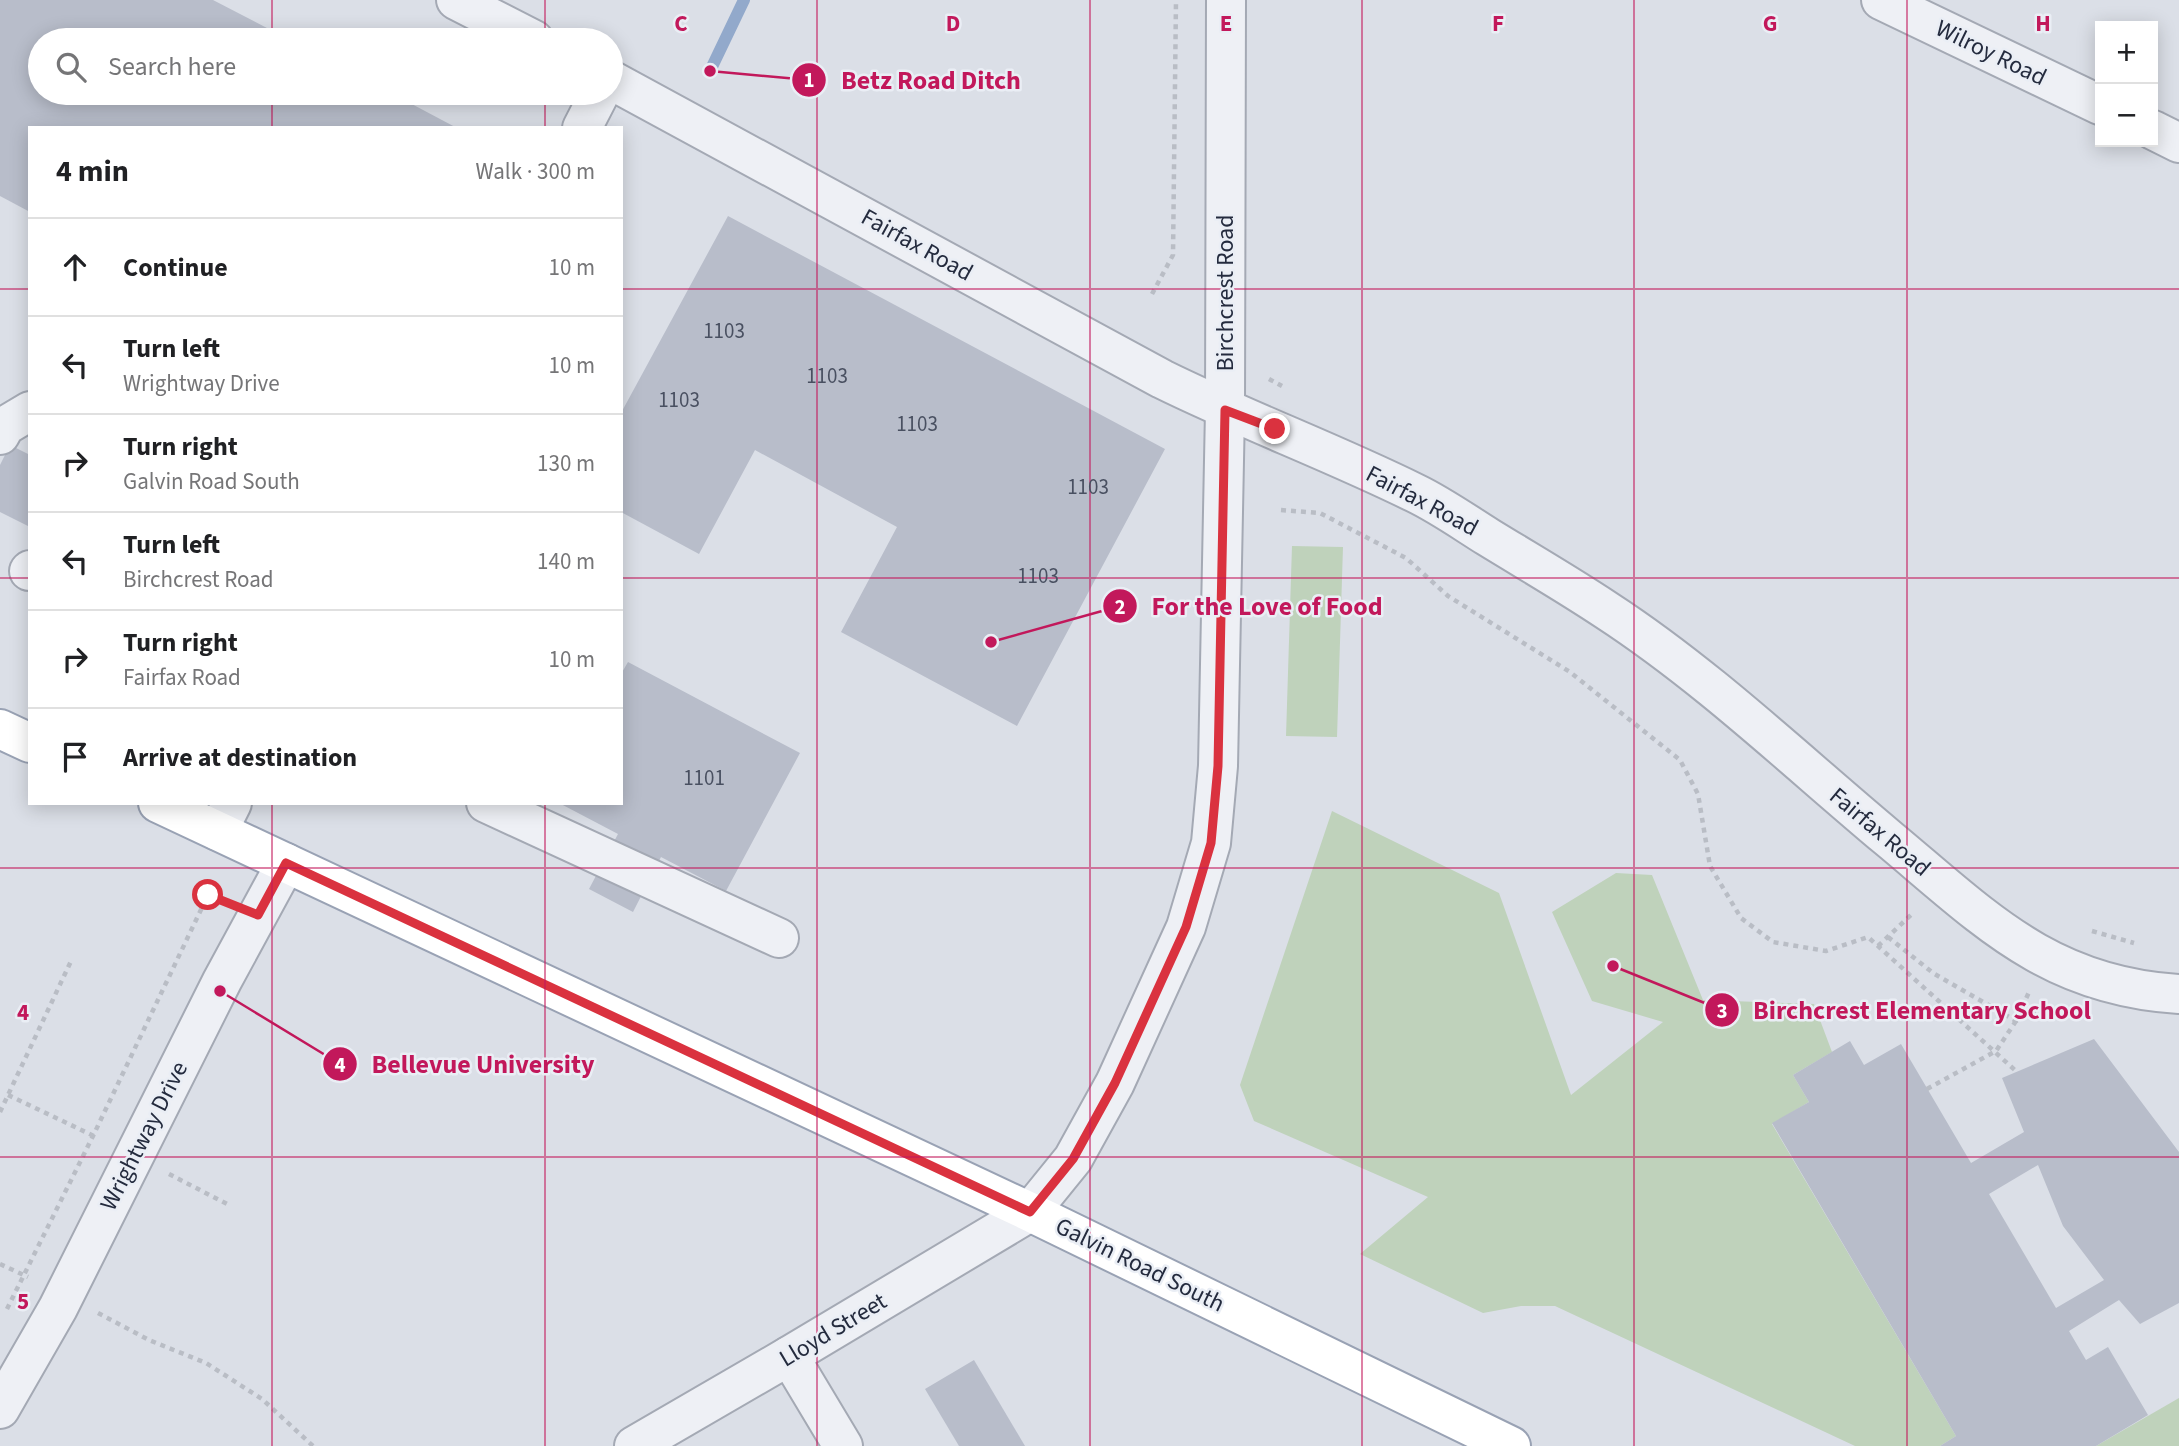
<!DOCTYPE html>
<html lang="en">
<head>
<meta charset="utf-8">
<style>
  :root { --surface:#fff; --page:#f2f2f2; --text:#202124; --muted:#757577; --line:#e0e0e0 }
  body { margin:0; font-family:"Source Sans 3",sans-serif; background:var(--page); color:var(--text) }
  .controls { position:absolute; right:21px; top:21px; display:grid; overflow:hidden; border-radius:0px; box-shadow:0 4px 18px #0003 }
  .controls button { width:63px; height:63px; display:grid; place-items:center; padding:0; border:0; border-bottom:2px solid var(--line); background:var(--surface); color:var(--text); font:35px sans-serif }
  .stop { position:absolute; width:21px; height:21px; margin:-16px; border:5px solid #da323f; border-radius:50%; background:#fff }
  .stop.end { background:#da323f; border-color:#fff; box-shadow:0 2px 7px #0008 }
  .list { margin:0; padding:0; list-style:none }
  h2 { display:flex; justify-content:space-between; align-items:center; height:91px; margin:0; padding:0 28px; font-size:30px }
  h2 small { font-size:23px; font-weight:400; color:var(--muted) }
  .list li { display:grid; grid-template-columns:46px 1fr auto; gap:21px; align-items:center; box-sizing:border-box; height:98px; padding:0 28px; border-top:2px solid var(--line) }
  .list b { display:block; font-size:26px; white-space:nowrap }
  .list p { margin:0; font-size:23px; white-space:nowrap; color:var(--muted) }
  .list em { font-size:23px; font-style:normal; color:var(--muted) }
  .icon { flex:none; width:38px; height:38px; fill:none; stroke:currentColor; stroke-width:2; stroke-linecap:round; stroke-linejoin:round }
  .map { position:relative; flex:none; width:2179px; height:1446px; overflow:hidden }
  .search { position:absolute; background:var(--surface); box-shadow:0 4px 18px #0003; left:28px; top:28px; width:595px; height:77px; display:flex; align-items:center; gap:18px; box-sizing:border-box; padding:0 24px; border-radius:38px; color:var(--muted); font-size:26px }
  .panel { position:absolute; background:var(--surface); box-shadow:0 4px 18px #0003; left:28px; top:126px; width:595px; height:679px; border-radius:0px }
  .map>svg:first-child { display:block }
</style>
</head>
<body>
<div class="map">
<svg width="2179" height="1446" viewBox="0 0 2179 1446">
  <rect width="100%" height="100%" fill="#dbdfe7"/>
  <g fill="#bfd2bb">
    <path d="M1292,546L1343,547L1337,737L1286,736Z"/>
    <path d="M1332,811L1499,893L1571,1095L1663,1022L1592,1001L1552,912L1616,873L1652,875L1703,1000L1814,1004L1832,1052L1793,1075L1809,1102L1772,1124L1956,1436L1940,1446H1855L1555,1306H1521L1483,1313L1360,1254L1428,1197L1254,1121L1240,1085Z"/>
    <path d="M2179,1398V1446H2096Z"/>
  </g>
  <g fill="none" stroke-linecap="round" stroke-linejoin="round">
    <path stroke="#92a9cb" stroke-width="12" d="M710,71L744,0"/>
  </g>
  <g fill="#b8bdca" fill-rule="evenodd">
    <path d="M0,0H213L290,40H40V93H391L457,128H30V212L0,196Z"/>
    <path d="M728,216L1165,449L1017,726L841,632L897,527L755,450L699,554L621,512V413Z"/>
    <path d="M10,445L30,455V527L0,512V465Z"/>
    <path d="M628,662L800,753L726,891L661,857L633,912L589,889L618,834L559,803H621V674Z"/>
    <path d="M2094,1039L2179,1152V1303L2140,1324L2119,1300L2069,1331L2086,1360L2108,1347L2148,1415L2096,1446H1940L1956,1436L1772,1123L1809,1102L1793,1075L1850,1041L1864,1065L1901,1044L1971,1163L2024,1132L2002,1078ZM2038,1165L2063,1226L2104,1280L2056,1308L1989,1194Z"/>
    <path d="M974,1360L1025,1446H959L925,1389Z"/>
  </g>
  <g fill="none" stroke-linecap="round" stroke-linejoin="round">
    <g stroke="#a4a9b4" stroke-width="42">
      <g id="minor">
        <path d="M456,0L534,40"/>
        <path d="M1881,0L2100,105"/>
        <path d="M611,80L1162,379C1245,420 1332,452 1415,493C1440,505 1464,522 1488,537C1527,561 1567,584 1606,610C1706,675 1796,761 1888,838C1983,917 2047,986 2179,994"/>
        <path d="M582,128L600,93"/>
        <path d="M2153,130L2179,143"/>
        <path d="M0,435L5,426L30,411"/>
        <path d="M29,571L30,570"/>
        <path d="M486,803L779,938"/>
        <path d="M218,831L232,803"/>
        <path d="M789,1356L843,1446"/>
        <path d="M0,1409L58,1308L222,981L286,863"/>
        <path d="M634,1446L789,1356L1030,1212L1073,1159L1115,1083L1186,927L1211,843L1218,766L1225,410L1226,0"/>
      </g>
    </g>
    <g stroke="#99a2b4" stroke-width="42">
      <g id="major">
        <path d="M0,729L30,743"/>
        <path d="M158,803L1030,1212L1511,1446"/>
      </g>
    </g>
    <g stroke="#b9bdc5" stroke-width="4.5" stroke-dasharray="5 5" stroke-linecap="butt">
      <path d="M1152,294L1173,255L1176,0"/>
      <path d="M1269,379L1282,386"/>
      <path d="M1281,510L1320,513L1406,558L1448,596L1570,672L1680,760L1698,794L1710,866L1741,918L1773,942L1826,951L1868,937L2017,1072"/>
      <path d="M2092,931L2134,943"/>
      <path d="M1888,937L1933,973L2016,1021L2048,1003"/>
      <path d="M1878,946L1913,913"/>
      <path d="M1927,1089L1996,1051L2016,1021L2029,992"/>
      <path d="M8,1095L96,1137"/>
      <path d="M0,1112L72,959"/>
      <path d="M169,1174L227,1204"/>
      <path d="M0,1264L28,1277"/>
      <path d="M7,1309L93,1136L208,895L221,900"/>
      <path d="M98,1313L149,1340L206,1363L262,1399L313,1446"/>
    </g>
    <use href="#minor" stroke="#eef0f5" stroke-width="38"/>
    <use href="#major" stroke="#fff" stroke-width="38"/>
  </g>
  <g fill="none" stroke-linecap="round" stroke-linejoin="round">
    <path stroke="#da323f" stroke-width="9" d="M208,895L258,915L286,863L1030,1212L1073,1159L1115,1083L1186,927L1211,843L1218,766L1225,410L1275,429"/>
  </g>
  <path fill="none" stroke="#c2185b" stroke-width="2" stroke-opacity="0.55" d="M272,0V40M545,0V40M817,0V1446M1090,0V1446M1362,0V1446M1634,0V1446M1907,0V1446M272,93V128M545,93V128M0,289H30M621,289H2179M0,578H30M621,578H2179M272,803V1446M545,803V1446M0,868H2179M0,1157H2179"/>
  <g text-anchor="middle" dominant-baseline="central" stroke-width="5" stroke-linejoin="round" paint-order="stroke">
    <g font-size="21" fill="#495061">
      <text x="724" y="331">1103</text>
      <text x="827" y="376">1103</text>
      <text x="679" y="400">1103</text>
      <text x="917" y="424">1103</text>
      <text x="1088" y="487">1103</text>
      <text x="1038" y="576">1103</text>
      <text x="704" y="778">1101</text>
    </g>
    <g font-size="24" fill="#242b3e" stroke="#eaeef5">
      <text transform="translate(1991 53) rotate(26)">Wilroy Road</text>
      <text transform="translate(917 245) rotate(29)">Fairfax Road</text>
      <text transform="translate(1225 293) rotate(-90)">Birchcrest Road</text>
      <text transform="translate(1422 501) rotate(28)">Fairfax Road</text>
      <text transform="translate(1880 832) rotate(40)">Fairfax Road</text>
      <text transform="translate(144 1136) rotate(-63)">Wrightway Drive</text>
      <text transform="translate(1140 1265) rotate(26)">Galvin Road South</text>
      <text transform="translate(833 1330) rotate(-31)">Lloyd Street</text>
    </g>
  </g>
  <g font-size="23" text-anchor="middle" font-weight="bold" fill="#c2185b" stroke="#eaeef5" stroke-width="5" stroke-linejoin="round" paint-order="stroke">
    <text x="681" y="31">C</text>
    <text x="953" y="31">D</text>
    <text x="1226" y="31">E</text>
    <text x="1498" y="31">F</text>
    <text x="1770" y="31">G</text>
    <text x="2043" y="31">H</text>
    <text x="23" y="1020">4</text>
    <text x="23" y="1309">5</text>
  </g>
  <path fill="none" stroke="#c2185b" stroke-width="2.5" d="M710 71L809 80M991 642L1120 606M1613 966L1722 1010M220 991L340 1064"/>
  <g fill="#c2185b" stroke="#eaeef5" stroke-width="2.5">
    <circle cx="710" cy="71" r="7"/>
    <circle cx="991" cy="642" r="7"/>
    <circle cx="1613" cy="966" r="7"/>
    <circle cx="220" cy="991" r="7"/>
    <circle cx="809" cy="80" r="18"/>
    <circle cx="1120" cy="606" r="18"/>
    <circle cx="1722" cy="1010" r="18"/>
    <circle cx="340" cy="1064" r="18"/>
  </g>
  <g font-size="21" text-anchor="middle" font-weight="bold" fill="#fff">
    <text x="809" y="87">1</text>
    <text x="1120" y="614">2</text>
    <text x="1722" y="1018">3</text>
    <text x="340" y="1072">4</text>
  </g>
  <g font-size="26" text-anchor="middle" font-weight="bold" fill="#c2185b" stroke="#eaeef5" stroke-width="5" stroke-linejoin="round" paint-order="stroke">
    <text x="931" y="89">Betz Road Ditch</text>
    <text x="1267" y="615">For the Love of Food</text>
    <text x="1922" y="1019">Birchcrest Elementary School</text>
    <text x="483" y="1073">Bellevue University</text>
  </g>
</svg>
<div class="controls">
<button>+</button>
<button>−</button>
</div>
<div class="stop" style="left:208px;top:895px"></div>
<div class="stop end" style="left:1275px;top:429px"></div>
<div class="search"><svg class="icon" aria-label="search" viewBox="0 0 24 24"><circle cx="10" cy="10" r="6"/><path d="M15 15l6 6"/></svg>Search here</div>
<section class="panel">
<h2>4 min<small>Walk · 300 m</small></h2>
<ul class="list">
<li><svg class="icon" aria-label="ahead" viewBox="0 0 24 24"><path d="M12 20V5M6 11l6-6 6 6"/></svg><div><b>Continue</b></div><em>10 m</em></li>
<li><svg class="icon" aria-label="left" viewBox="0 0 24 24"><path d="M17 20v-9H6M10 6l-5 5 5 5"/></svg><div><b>Turn left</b><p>Wrightway Drive</p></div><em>10 m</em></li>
<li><svg class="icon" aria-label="right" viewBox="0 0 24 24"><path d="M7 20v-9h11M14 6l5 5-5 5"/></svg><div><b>Turn right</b><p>Galvin Road South</p></div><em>130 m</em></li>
<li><svg class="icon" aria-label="left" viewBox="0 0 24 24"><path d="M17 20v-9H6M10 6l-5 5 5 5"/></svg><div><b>Turn left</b><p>Birchcrest Road</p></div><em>140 m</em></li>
<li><svg class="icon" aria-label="right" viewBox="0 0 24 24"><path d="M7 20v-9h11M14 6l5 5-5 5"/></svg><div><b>Turn right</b><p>Fairfax Road</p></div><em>10 m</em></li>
<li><svg class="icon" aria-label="arrive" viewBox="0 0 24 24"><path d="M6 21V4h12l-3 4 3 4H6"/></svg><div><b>Arrive at destination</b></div></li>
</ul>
</section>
</div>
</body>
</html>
